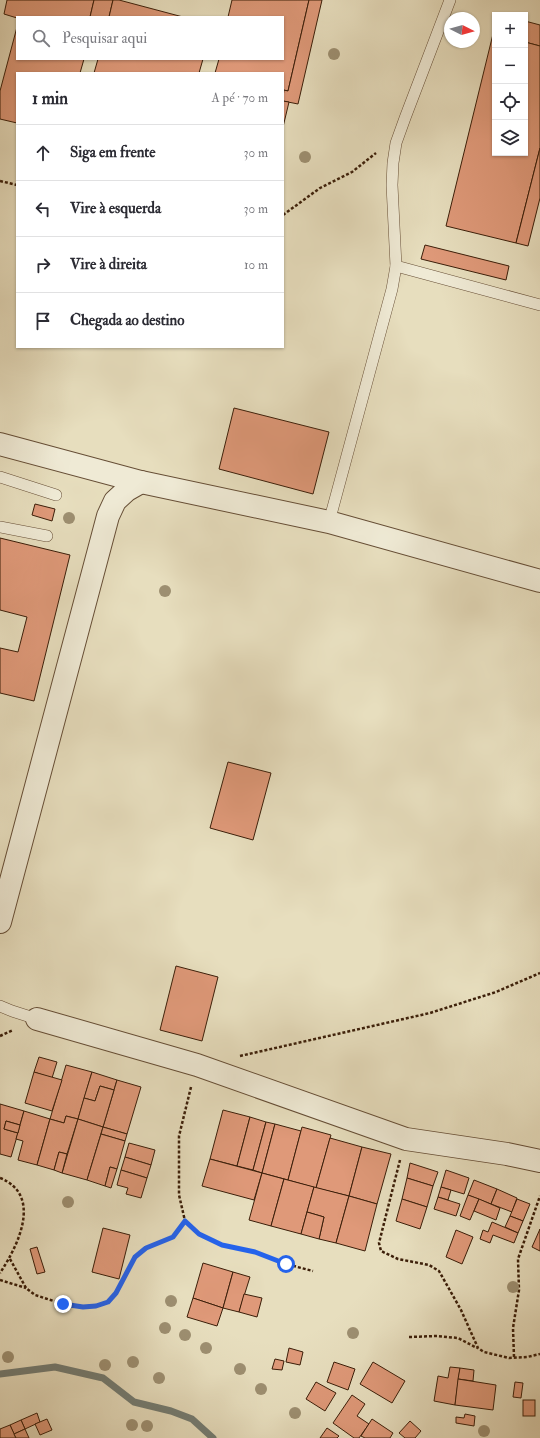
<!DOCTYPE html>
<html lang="pt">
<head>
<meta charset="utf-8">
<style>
  :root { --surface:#fff; --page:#f7f7f7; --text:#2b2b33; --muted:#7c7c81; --line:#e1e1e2 }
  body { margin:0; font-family:"IM FELL Double Pica",serif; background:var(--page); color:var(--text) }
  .controls { position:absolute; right:12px; top:12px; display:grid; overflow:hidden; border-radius:0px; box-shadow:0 1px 3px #0004 }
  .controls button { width:36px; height:36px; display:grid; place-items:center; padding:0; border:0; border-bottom:1px solid var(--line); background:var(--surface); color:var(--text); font:20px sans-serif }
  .compass { position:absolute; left:444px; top:12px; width:36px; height:36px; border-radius:50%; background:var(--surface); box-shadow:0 1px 3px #0004; rotate:96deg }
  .stop { position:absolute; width:12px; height:12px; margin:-9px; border:3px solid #2563eb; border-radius:50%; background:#fff }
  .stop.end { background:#2563eb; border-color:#fff; box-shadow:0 1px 4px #0008 }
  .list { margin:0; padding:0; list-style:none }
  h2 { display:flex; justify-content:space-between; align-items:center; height:52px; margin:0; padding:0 16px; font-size:17px }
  h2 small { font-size:13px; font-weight:400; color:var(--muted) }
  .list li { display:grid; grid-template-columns:26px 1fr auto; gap:12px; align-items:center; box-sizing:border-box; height:56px; padding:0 16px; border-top:1px solid var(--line) }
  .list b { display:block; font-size:15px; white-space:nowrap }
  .list em { font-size:13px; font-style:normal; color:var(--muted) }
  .icon { flex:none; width:22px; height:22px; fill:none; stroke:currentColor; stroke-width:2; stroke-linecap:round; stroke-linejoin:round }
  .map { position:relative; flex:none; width:540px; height:1438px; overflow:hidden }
  .search { position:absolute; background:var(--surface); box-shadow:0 1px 3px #0004; left:16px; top:16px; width:268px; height:44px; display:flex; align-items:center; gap:10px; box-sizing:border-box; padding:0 14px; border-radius:0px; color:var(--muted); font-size:15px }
  .panel { position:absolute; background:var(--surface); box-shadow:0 1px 3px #0004; left:16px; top:72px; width:268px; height:276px; border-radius:0px }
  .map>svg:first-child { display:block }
</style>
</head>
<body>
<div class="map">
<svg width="540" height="1438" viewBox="0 0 540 1438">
  <rect width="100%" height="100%" fill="#e7debe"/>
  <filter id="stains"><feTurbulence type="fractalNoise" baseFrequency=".005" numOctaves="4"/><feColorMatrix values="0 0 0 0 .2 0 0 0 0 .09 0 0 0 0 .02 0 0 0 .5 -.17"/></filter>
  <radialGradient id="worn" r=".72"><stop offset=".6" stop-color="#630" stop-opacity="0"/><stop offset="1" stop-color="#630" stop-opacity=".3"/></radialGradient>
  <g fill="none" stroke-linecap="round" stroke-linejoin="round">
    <path stroke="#737c73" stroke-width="7" d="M0,1374L55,1367L103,1378L134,1402L171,1411L192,1419L213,1438"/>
  </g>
  <g fill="#df9979" stroke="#3b1e09">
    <path d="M7,0H94L90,17H17V18L4,14Z"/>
    <path d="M94,0H113L109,17H90Z"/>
    <path d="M113,0H119L183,17H109Z"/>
    <path d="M232,0H309L288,91L283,90V73H215L219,59H283V17H228Z"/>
    <path d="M309,0H322L298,104L283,101V97L284,90L288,91Z"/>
    <path d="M525,21L540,25V46L525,42Z"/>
    <path d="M17,27V59H84L80,73H17V123L0,119V91Z"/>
    <path d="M493,34L495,35V153H525V42L540,46V148L516,243L446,226Z"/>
    <path d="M98,59H203L199,73H94Z"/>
    <path d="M283,101L289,102L283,127Z"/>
    <path d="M540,148V198L528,246L516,243Z"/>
    <path d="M425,245L509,266L506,280L421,259Z"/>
    <path d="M234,408L329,432L313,494L219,469Z"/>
    <path d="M35,504L55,509L52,521L32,515Z"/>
    <path d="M0,538L70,555L34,701L0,693V648L18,652L27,617L0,610Z"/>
    <path d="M228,762L271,773L253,840L210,828Z"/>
    <path d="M176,966L218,977L202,1041L160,1030Z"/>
    <path d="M39,1057L57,1062L52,1078L34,1072Z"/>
    <path d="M66,1065L92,1072L78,1119L66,1116L64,1123L50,1119Z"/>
    <path d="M34,1072L62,1080L52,1111L25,1103Z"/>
    <path d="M92,1072L117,1080L114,1090L100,1086L95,1101L84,1098Z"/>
    <path d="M117,1080L141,1087L127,1134L103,1127Z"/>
    <path d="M100,1086L114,1090L103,1127L78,1119L84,1098L95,1101Z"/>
    <path d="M0,1104L24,1111L20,1125L6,1121L4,1129L18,1133L11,1157L0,1154Z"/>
    <path d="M223,1110L250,1117L237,1166L210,1159Z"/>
    <path d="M24,1111L50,1119L37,1165L18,1160L23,1141L16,1139Z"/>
    <path d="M66,1116L78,1119L67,1154L59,1152L54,1170L37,1165L50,1119L64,1123Z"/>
    <path d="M250,1117L266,1122L253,1170L237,1166Z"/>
    <path d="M78,1119L103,1127L87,1180L62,1173Z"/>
    <path d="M6,1121L20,1125L18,1133L4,1129Z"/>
    <path d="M266,1122L275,1124L262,1173L253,1170Z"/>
    <path d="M275,1124L301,1131L288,1180L262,1173Z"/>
    <path d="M103,1127L127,1134L125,1141L101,1134Z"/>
    <path d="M302,1127L331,1135L316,1188L288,1180Z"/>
    <path d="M101,1134L125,1141L117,1169L110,1167L105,1186L87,1180Z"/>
    <path d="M330,1138L362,1147L349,1196L316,1188Z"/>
    <path d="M129,1143L155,1150L151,1165L125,1157Z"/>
    <path d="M362,1147L391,1154L377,1204L349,1196Z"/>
    <path d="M59,1152L67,1154L62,1173L54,1170Z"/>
    <path d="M125,1157L151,1165L147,1178L121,1170Z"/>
    <path d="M210,1159L262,1173L254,1200L202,1186Z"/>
    <path d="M410,1163L438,1172L433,1186L407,1178Z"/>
    <path d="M110,1167L117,1169L111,1188L105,1186Z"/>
    <path d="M121,1170L147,1178L141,1198L126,1194L128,1188L117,1185Z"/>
    <path d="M446,1170L469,1178L464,1194L441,1187Z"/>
    <path d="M262,1173L284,1179L271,1226L249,1220Z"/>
    <path d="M407,1178L433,1186L427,1207L402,1199Z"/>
    <path d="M284,1179L314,1187L301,1234L271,1226Z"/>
    <path d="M474,1180L497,1189L491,1204L468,1195Z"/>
    <path d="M314,1187L349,1196L336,1243L319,1239L324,1217L307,1212Z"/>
    <path d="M441,1187L451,1190L448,1200L438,1197Z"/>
    <path d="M497,1189L517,1198L512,1212L491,1204Z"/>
    <path d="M468,1195L479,1199L470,1220L460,1216Z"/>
    <path d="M349,1196L377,1204L365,1251L336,1243Z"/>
    <path d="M438,1197L460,1204L456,1216L434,1209Z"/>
    <path d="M402,1199L427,1207L420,1229L396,1221Z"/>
    <path d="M479,1199L500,1208L496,1220L474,1211Z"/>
    <path d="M517,1199L530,1204L523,1221L510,1216Z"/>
    <path d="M307,1212L324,1217L319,1239L301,1234Z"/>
    <path d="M510,1216L523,1221L518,1233L505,1227Z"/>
    <path d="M492,1222L518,1233L514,1243L493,1235L490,1243L480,1239L483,1230L488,1232Z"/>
    <path d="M103,1228L130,1235L119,1279L92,1272Z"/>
    <path d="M540,1229V1251L532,1247Z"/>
    <path d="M456,1230L473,1237L462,1264L446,1257Z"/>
    <path d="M37,1247L45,1272L37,1274L30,1249Z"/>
    <path d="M203,1263L233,1272L223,1308L193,1298Z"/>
    <path d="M233,1272L250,1277L239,1312L223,1308Z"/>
    <path d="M244,1294L262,1298L257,1317L239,1312Z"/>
    <path d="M193,1298L223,1308L217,1326L187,1317Z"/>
    <path d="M289,1348L303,1352L300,1365L286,1362Z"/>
    <path d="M275,1359L284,1361L282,1370L272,1369Z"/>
    <path d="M334,1362L355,1369L348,1390L327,1382Z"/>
    <path d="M373,1362L405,1381L392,1403L360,1384Z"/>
    <path d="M450,1367L460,1368L455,1405L434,1401L438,1376L448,1378Z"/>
    <path d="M460,1368L474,1370L473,1381L458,1379Z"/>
    <path d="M458,1379L496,1385L493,1410L455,1405Z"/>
    <path d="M316,1382L336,1393L325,1411L306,1399Z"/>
    <path d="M515,1382L523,1383L521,1398L513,1397Z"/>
    <path d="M352,1395L365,1404L357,1416L369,1424L359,1438H354L333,1423Z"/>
    <rect x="523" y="1400" width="12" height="16"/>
    <path d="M37,1413L40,1422L25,1429L21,1420Z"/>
    <path d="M465,1414L475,1416L474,1426L456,1423V1417L464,1418Z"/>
    <path d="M47,1419L52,1430L40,1435L35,1424Z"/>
    <path d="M372,1419L393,1433L390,1438H365L361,1436Z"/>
    <path d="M21,1420L25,1429L14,1434L10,1425Z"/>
    <path d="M410,1421L421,1431L415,1438H405L399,1433Z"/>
    <path d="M10,1425L16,1438H0V1429Z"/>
    <path d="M327,1428L339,1436L337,1438H320Z"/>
    <path d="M25,1429L29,1438H16L14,1434Z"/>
  </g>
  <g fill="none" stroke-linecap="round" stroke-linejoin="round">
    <g stroke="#664e36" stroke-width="12">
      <g id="service">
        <path d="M396,266L540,305"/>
        <path d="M0,477L56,495"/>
        <path d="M329,522L392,289L396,266L392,185L393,163L396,143L405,118L450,0"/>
        <path d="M0,527L47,536"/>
        <path d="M0,1006L12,1011L37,1019"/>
      </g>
    </g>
    <g stroke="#664e36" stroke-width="24">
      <g id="minor">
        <path d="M0,444L141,482L329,522L540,581"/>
        <path d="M0,922L108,516L115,501L127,490L141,482"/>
        <path d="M37,1019L197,1065L406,1139L507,1154L540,1161"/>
      </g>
    </g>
    <g stroke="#3b1e09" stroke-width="2.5" stroke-dasharray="3 2" stroke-linecap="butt">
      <path d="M0,181L17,185"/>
      <path d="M283,215L320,188L352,172L376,153"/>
      <path d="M0,1036L13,1030"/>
      <path d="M240,1056L430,1013L496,992L540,973"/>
      <path d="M191,1087L179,1136V1195L185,1221L199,1234L222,1245L255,1252L286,1264L313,1271"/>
      <path d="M400,1160L379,1243L381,1251L398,1259L429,1265L439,1271L461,1310L478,1348L484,1352L509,1358L527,1357L540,1354"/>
      <path d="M0,1178C43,1195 18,1246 0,1273"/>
      <path d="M10,1259L26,1288L35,1295L63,1304L83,1307L97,1306L108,1302L116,1293L135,1257L146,1248L173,1237L185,1221"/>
      <path d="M0,1280L26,1288"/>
      <path d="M409,1337L437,1336L458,1338L477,1348"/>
      <path d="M514,1357L513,1328L519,1290L518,1259L540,1196"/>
    </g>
    <use href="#service" stroke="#efead5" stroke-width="11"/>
    <use href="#minor" stroke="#efead5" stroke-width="22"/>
  </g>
  <g fill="#9d8f71">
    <circle cx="334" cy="54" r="6"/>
    <circle cx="305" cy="157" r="6"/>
    <circle cx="69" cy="518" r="6"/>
    <circle cx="165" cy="591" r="6"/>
    <circle cx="68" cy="1202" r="6"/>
    <circle cx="513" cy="1287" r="6"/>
    <circle cx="171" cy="1301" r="6"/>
    <circle cx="165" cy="1328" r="6"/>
    <circle cx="353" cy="1333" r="6"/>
    <circle cx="185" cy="1335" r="6"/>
    <circle cx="206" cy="1348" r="6"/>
    <circle cx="8" cy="1357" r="6"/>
    <circle cx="133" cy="1362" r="6"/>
    <circle cx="105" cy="1365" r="6"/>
    <circle cx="240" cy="1369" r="6"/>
    <circle cx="159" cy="1378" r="6"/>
    <circle cx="261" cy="1389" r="6"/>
    <circle cx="295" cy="1413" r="6"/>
    <circle cx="132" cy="1425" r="6"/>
    <circle cx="147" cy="1426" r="6"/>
    <circle cx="484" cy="1431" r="6"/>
  </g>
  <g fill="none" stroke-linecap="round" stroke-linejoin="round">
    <path stroke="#2563eb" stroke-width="5" d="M63,1304L83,1307L96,1306L108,1302L116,1293L135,1257L146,1248L173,1237L185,1221L199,1234L222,1245L255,1252L286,1264"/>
  </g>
  <rect width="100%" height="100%" filter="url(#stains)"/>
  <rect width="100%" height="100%" fill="url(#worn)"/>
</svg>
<div class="controls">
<button>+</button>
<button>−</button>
<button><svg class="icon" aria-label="locate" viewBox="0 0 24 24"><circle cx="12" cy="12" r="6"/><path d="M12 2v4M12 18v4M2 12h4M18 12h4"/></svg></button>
<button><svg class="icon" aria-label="layers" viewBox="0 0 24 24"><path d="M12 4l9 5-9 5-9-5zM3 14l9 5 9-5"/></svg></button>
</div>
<svg class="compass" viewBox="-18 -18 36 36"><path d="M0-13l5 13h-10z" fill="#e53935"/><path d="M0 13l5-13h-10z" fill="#7c7c81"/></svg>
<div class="stop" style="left:286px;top:1264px"></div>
<div class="stop end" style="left:63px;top:1304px"></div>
<div class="search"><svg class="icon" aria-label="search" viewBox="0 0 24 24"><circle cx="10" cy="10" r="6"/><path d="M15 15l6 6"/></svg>Pesquisar aqui</div>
<section class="panel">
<h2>1 min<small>A pé · 70 m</small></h2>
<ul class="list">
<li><svg class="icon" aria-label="ahead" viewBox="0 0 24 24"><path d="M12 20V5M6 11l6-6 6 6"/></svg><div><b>Siga em frente</b></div><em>30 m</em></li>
<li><svg class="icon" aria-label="left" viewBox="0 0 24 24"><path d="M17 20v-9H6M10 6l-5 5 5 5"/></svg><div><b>Vire à esquerda</b></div><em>30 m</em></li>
<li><svg class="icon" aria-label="right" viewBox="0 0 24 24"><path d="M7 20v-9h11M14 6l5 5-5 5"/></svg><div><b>Vire à direita</b></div><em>10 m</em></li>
<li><svg class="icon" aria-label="arrive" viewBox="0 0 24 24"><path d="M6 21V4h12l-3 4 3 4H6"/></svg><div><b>Chegada ao destino</b></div></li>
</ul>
</section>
</div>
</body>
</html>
